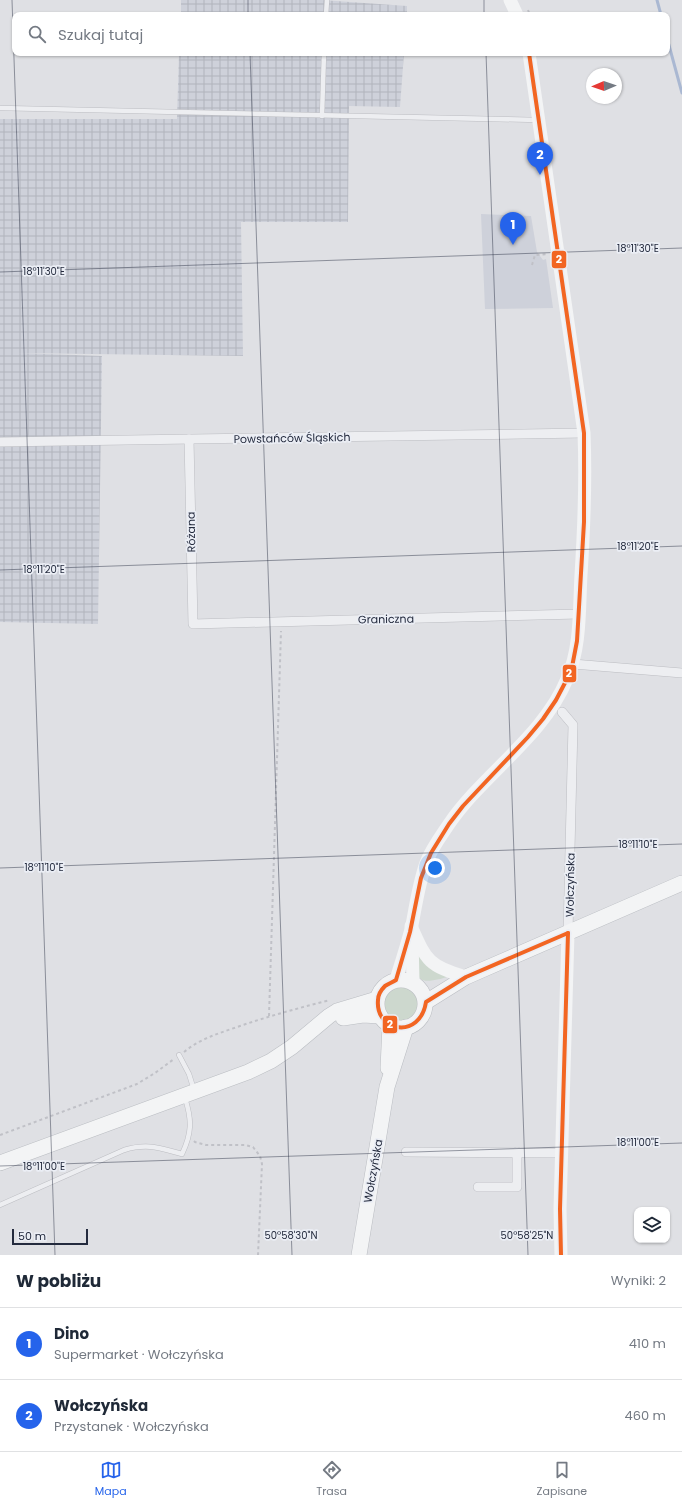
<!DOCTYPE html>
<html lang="pl">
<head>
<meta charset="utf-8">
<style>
  :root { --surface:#fff; --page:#f6f6f7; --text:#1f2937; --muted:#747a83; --line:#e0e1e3; --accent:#2563eb }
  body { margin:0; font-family:Poppins,sans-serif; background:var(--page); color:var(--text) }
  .controls { position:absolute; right:12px; bottom:12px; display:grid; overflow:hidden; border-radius:8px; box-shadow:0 1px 3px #0004 }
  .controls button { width:36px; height:36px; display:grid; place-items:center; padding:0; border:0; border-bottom:1px solid var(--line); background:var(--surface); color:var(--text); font:20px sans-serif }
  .compass { position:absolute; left:586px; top:68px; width:36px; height:36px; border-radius:50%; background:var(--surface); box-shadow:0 1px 3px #0004; rotate:268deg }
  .scale { position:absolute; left:12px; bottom:10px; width:76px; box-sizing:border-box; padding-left:4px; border:2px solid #242b3e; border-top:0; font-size:11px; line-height:14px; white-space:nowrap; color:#242b3e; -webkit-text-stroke:3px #ebeef5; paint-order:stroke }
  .you { position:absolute; left:435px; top:868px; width:14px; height:14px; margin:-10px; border:3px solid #fff; border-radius:50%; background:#1a73e8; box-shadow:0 0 0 6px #1a73e833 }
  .badge { display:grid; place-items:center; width:26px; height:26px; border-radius:50%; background:var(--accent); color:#fff; font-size:13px; font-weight:700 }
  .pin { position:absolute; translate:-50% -33px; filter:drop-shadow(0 1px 2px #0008) }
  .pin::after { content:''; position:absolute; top:21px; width:14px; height:12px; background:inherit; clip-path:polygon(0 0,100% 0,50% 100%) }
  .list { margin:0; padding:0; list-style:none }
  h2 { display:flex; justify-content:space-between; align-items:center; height:52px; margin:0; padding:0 16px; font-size:17px }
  h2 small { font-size:13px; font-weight:400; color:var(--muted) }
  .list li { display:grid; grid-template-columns:26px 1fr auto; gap:12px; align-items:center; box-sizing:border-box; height:72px; padding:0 16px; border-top:1px solid var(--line) }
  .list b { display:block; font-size:15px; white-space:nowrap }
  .list p { margin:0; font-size:13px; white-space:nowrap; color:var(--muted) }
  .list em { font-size:13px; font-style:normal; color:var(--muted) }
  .icon { flex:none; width:22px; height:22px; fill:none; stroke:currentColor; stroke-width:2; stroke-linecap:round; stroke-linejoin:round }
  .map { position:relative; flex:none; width:682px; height:1255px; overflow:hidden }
  .search { position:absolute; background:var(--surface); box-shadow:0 1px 3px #0004; left:12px; right:12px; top:12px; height:44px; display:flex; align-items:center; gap:10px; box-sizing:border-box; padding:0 14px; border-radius:8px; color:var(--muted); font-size:15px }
  .sheet { height:196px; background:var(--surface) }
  nav { display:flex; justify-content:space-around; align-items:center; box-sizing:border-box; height:56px; border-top:1px solid var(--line); background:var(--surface); font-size:11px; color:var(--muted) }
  nav a { display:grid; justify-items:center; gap:2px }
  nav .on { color:var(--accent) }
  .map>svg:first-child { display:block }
</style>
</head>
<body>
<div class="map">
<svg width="682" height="1255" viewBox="0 0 682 1255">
  <defs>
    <pattern id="industrial-grid" width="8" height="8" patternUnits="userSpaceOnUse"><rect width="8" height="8" fill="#ced1da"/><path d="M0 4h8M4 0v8" fill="none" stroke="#b1b4bc"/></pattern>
  </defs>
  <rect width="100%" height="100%" fill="#dfe0e4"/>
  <path fill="#ced1da" d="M481,214L531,216L537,252L543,260L546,259L553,308L485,309Z"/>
  <g fill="url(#industrial-grid)">
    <path d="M181,0H322L407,6V15H181Z"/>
    <path d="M179,53H404L400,107L349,106L348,222H241L243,356L17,353L102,356L98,624L0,622V119H177Z"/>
  </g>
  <g fill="#cdd8ce">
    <path d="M416,945L451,976C413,987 417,980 416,945Z"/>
    <circle cx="400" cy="1004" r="18"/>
  </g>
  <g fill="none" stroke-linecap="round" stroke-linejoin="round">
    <g stroke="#aab8d2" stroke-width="3">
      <path d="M657,0L661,15"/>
      <path d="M667,38L682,93"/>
    </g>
    <g stroke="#bcbdc2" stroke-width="5.5">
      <g id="lane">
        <path d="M326,15L327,0"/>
        <path d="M0,108L538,120"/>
        <path d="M322,116L324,53"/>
        <path d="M179,1055L189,1074L194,1090"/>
        <path d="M0,1205L124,1150C148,1143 159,1148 182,1154C192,1133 192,1120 185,1098"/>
      </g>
    </g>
    <g stroke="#bcbdc2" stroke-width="10">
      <g id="street">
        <path d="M189,439L193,624L579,614"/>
        <path d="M0,442L584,433"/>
        <path d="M573,664L682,673"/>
        <path d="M562,712L573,725L568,933"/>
        <path d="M406,1152L562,1153"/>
        <path d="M478,1187H517V1152"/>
      </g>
    </g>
    <g stroke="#babdc2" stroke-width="16">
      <g id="primary">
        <circle cx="401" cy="1004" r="24"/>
        <path d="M426,1002L466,977L682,883"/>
        <path d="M343,1018L363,1015L380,1016"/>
        <path d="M388,1068L390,1025"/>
        <path d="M0,1163L248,1072L271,1061L292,1047L329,1016L337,1011L377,999"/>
        <path d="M359,1255L387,1087L406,1027"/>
      </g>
    </g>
    <g stroke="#c0c1c7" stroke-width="2" stroke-dasharray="3 3" stroke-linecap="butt">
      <path d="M528,10L530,15"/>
      <path d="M532,265L535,255L548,254"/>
      <path d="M269,1016L281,631"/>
      <path d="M184,1052C201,1038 220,1033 240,1026C269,1016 299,1008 330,1000"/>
      <path d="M0,1135L137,1084L155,1073L174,1059"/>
      <path d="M194,1141L195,1142L206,1145H245L253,1147L260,1156L262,1164L258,1255"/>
    </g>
    <use href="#lane" stroke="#edeef1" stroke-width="4.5"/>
    <use href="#street" stroke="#edeef1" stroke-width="9"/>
    <g stroke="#f3f4f5" stroke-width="13">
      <path d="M510,0L517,15"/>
      <path d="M411,926C427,962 428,965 466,977"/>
      <path d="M412,938L413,982"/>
      <path d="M396,980C401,962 408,943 412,925C416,904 419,883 426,863C431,849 441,836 449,824C484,773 543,737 567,679C581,647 579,610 581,575C584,528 586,481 584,433L529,53"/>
      <path d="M561,1255L560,1209L568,933"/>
    </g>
    <use href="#primary" stroke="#f3f4f5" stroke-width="15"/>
    <g stroke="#ebeef5" stroke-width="7">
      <g id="bus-1">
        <path d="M529,53L584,433V522L577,641L572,667L567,679L556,700L543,719L528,737L463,806L449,824L431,853L421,878L410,932L396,980C393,982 388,984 385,986C382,989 378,995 378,1000C375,1032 420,1040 426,1002L466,977L568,933"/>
        <path d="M561,1255L560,1209L568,933"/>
      </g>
    </g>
    <use href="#bus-1" stroke="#f26522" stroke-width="4"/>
  </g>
  <path fill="none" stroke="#242b3e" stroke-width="1" stroke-opacity="0.45" d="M12,0L55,1255M248,0V15M484,0V15M250,53L292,1255M486,53L528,1255M0,272L682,248M0,570L682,546M0,868L682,844M0,1166L682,1143"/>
  <g text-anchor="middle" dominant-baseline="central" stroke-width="3.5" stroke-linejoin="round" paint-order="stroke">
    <g font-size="11" fill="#242b3e" stroke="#ebeef5">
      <text transform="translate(292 438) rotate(-1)">Powstańców Śląskich</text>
      <text transform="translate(191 532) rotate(-91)">Różana</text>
      <text transform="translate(386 619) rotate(-1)">Graniczna</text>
      <text transform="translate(570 885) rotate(-89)">Wołczyńska</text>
      <text transform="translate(373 1171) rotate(-80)">Wołczyńska</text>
    </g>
  </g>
  <g font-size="10" text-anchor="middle" fill="#242b3e" stroke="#ebeef5" stroke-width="3.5" stroke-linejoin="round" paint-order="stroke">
    <text x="638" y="252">18°11'30"E</text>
    <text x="44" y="275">18°11'30"E</text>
    <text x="638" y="550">18°11'20"E</text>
    <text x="44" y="573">18°11'20"E</text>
    <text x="638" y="848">18°11'10"E</text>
    <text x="44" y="871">18°11'10"E</text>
    <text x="638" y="1146">18°11'00"E</text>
    <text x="44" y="1170">18°11'00"E</text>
    <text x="291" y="1239">50°58'30"N</text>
    <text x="527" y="1239">50°58'25"N</text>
  </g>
  <g stroke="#ebeef5" stroke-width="1.5">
    <rect x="551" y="250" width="16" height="19" rx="4" fill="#f26522"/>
    <rect x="562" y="664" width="15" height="19" rx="4" fill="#f26522"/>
    <rect x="382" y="1015" width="16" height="19" rx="4" fill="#f26522"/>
  </g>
  <g font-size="11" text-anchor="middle" font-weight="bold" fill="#fff">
    <text x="559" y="263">2</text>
    <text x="569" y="677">2</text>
    <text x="390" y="1028">2</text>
  </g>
</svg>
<div class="controls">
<button><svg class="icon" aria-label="layers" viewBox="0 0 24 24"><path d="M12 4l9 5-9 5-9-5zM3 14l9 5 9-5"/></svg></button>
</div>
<svg class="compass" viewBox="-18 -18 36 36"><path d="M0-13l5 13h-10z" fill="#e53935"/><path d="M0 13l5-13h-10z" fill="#747a83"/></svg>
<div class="scale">50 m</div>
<div class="you"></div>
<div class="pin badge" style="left:513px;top:245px">1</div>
<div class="pin badge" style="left:540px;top:175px">2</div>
<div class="search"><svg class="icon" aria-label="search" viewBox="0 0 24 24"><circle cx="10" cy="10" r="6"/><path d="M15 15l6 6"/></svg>Szukaj tutaj</div>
</div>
<section class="sheet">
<h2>W pobliżu<small>Wyniki: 2</small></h2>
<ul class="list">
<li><span class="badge">1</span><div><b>Dino</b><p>Supermarket · Wołczyńska</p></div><em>410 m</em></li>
<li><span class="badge">2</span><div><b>Wołczyńska</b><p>Przystanek · Wołczyńska</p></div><em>460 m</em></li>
</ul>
</section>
<nav>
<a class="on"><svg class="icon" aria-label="map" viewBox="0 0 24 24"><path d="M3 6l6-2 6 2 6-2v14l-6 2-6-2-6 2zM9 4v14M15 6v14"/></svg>Mapa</a>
<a><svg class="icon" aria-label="directions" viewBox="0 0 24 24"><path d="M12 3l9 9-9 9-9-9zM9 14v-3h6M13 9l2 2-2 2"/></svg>Trasa</a>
<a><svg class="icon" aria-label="saved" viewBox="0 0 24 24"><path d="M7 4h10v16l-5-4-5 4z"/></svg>Zapisane</a>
</nav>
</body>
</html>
